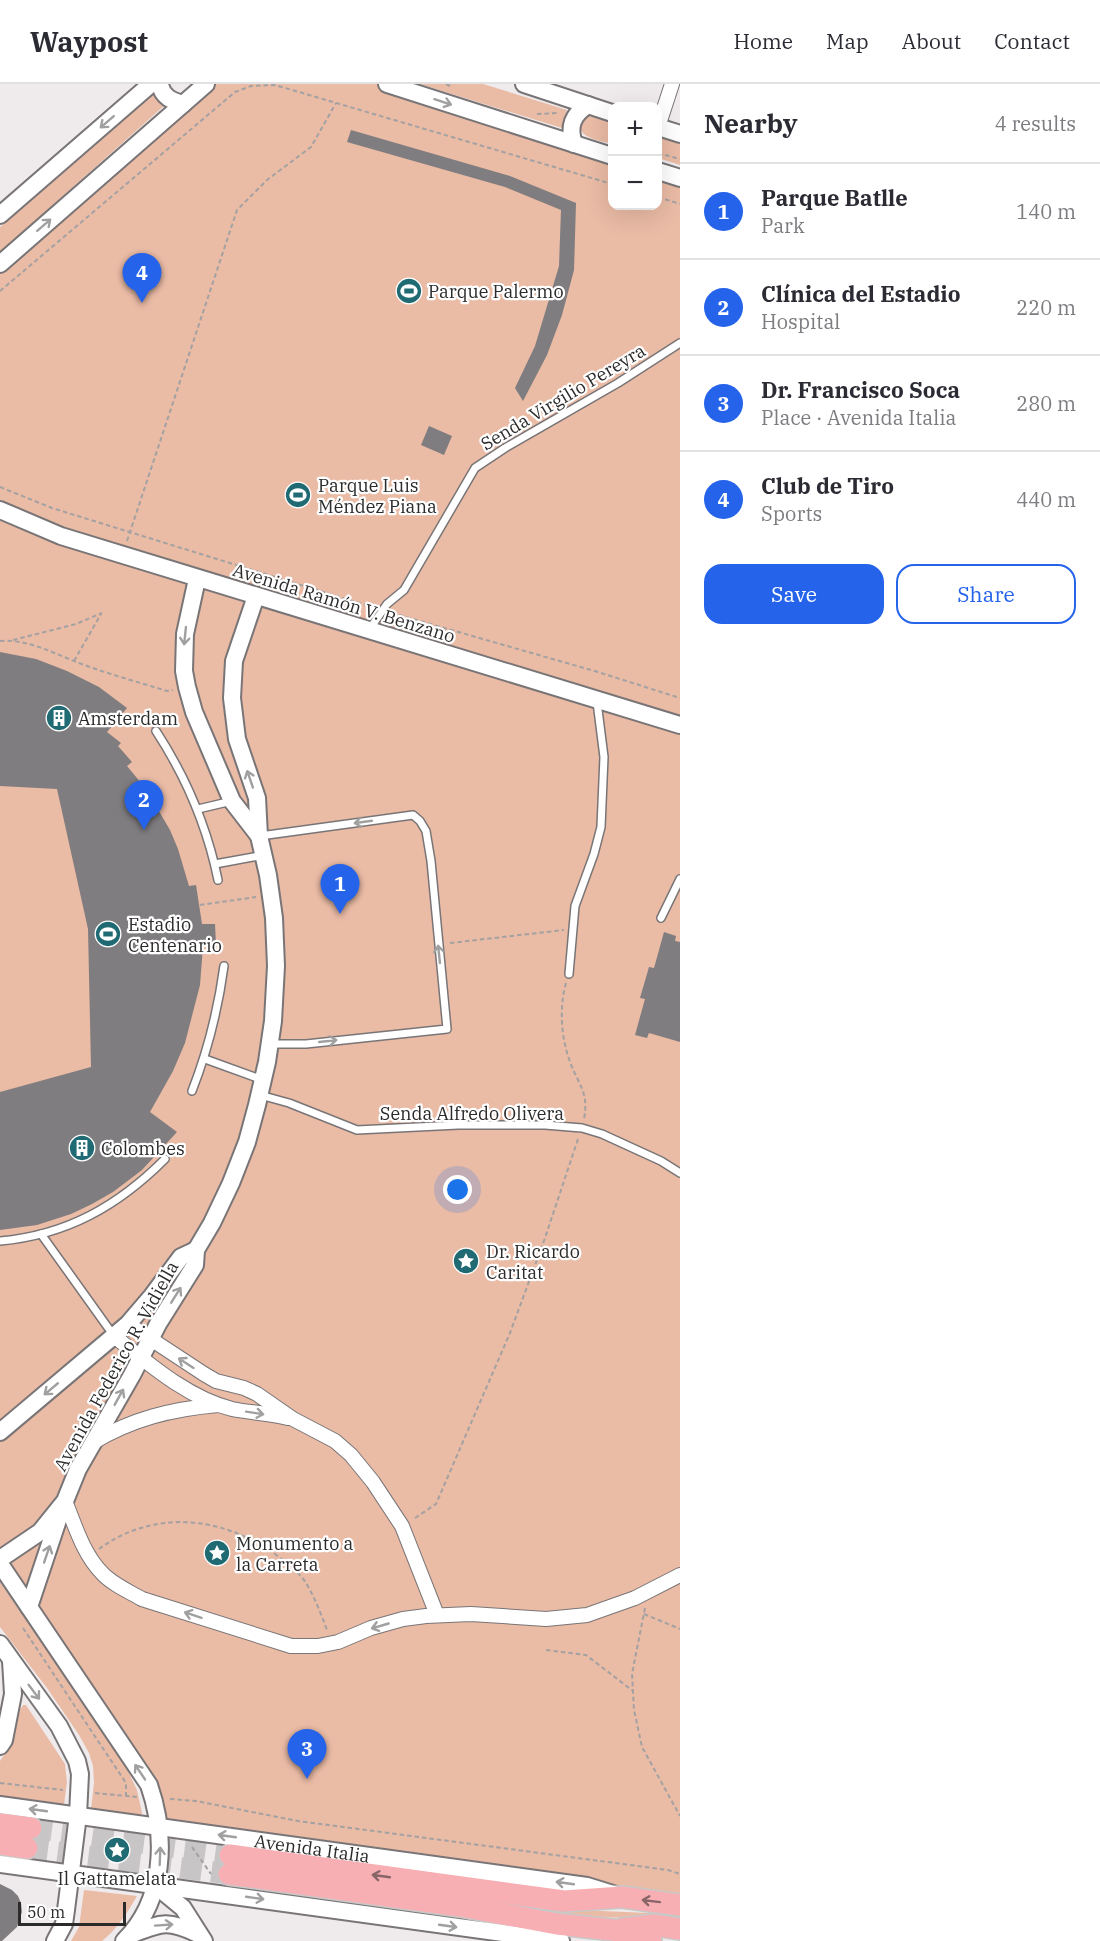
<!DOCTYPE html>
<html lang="en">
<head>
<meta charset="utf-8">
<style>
  :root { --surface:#fff; --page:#f2f2f3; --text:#2b2b33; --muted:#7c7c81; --line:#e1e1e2; --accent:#2563eb }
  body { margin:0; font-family:"IBM Plex Serif",serif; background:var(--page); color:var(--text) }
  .controls { position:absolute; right:18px; top:18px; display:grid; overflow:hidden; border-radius:12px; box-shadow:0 6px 24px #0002 }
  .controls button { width:54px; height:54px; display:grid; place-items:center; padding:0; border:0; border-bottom:2px solid var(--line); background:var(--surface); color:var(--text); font:30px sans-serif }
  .scale { position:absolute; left:18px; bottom:15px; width:108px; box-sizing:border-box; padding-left:6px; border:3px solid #2c2b2b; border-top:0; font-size:16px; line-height:21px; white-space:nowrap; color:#2c2b2b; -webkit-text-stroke:4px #fff; paint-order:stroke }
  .you { position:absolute; left:458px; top:1106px; width:21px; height:21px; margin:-15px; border:4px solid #fff; border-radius:50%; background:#1a73e8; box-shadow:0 0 0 9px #1a73e833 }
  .badge { display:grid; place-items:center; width:39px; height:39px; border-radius:50%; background:var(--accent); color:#fff; font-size:20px; font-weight:700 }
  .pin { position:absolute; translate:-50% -50px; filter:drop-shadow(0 2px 3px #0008) }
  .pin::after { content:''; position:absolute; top:32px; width:21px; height:18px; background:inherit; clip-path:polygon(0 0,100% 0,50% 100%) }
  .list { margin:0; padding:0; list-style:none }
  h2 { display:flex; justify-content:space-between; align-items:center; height:78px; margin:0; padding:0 24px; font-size:26px }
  h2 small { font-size:20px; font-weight:400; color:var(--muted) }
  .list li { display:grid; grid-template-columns:39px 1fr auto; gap:18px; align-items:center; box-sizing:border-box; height:96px; padding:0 24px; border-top:2px solid var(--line) }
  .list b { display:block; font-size:22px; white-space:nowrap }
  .list p { margin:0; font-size:20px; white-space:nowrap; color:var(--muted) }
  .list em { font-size:20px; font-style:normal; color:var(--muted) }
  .actions { display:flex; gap:12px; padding:18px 24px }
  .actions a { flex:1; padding:14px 0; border:2px solid var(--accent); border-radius:18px; text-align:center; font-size:21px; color:var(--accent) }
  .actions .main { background:var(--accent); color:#fff }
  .map { position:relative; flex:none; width:680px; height:1857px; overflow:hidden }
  header { display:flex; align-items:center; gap:36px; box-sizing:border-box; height:84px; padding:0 30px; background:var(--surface); border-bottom:2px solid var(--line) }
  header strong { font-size:28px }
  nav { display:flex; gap:33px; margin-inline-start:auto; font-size:21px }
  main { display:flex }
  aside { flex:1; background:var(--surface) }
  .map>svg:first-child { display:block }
</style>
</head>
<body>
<header>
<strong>Waypost</strong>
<nav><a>Home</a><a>Map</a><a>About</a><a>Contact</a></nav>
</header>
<main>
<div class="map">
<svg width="680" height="1857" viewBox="0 0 680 1857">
  <rect width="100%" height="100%" fill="#efebed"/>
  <g fill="#eabba5">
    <path d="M206,0H387L612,72V122H658V87L680,94V1821L159,1742L153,1714L0,1480V180Z"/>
    <path d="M420,0H483L567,26L562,44Z"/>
    <path d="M153,9L165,21L0,168V143Z"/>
    <path d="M590,32L612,39V60C598,56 571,53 583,33Z"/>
    <path d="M658,53L680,60V81L658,74Z"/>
    <path d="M0,1498L125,1681L137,1706L142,1729L141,1732L91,1725L94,1699L93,1682L89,1669L79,1651L47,1604L0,1543Z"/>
    <path d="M23,1621H26L65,1680L67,1698L64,1721L62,1722L0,1714V1677L10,1662L16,1644L20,1626Z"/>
    <path d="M84,1806L137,1812C127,1829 118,1844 102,1857H71L79,1843Z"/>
    <path d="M477,1814L558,1825L671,1830L680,1832V1838L663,1835L565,1832Z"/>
  </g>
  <g fill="#7f7d7f">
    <path d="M351,46L510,92L576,119L574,186L562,231L547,271L523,317L515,304L535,262L559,182L561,126L505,103L347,58Z"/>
    <path d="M429,342L452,352L444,371L421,361Z"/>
    <path d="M0,568L36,575L67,587L99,603L127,624L107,648L121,659L118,662L132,678L127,682L146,705L170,746L178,765L189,802L196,801L202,840H215L216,861L203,862L200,901L185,959L173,987L150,1028L177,1048L142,1086L113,1108L92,1120L71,1130L37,1141L0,1146V1008L91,983L88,845L57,705L0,702Z"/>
    <path d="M664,848L676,852L675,857L680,858V958L649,949L647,954L635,951L645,915L640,914L649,883L654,884Z"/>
    <path d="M0,1800L12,1806L18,1812L21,1819L22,1828L17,1843L2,1857H0Z"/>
  </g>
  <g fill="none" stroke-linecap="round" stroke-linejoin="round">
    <g stroke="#c8c5c6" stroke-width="21" stroke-dasharray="21 10" stroke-linecap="butt">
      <path d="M31,1744L230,1771"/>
      <path d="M27,1764L229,1790"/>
    </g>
    <g stroke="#797577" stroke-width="10">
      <g id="service">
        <path d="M369,546L387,520L404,506L475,384L505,364L618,299L680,259"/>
        <path d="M156,647C186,693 207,742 218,796"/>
        <path d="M198,725L232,717"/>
        <path d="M260,752L413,731L420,737L426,747L431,777L447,945L306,960H270"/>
        <path d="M215,780L264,771"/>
        <path d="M661,834L680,795"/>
        <path d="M569,890L575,822L594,770L601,743L604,673L597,618"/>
        <path d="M205,975L263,996"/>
        <path d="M192,1007C208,966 218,926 224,882"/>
        <path d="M260,1011L289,1019L357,1046L458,1041H545L582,1044L602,1050L661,1077L680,1089"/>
        <path d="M41,1150L114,1252"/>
        <path d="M0,1157C67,1151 118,1122 165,1075"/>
      </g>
    </g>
    <g stroke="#797577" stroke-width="16">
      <g id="minor">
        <path d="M658,43L672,0"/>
        <path d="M128,1240L204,1290L216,1297L244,1304L257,1310L293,1335L335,1357L351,1371L373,1398L402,1442L437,1531"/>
        <path d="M114,1252C149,1280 188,1314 232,1325C251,1329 270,1329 288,1334"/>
        <path d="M92,1359C131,1335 172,1325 218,1321"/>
        <path d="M65,1417C75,1441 83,1470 102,1489C112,1500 128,1507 142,1515L291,1562H318L338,1558L371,1544L403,1535L426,1532L471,1530L546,1535L587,1531L635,1514L680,1491"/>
      </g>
    </g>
    <g stroke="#797577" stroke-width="20">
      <g id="tertiary">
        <path d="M160,0C162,13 172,17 183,20"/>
        <path d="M387,0L612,72"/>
        <path d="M524,0L612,29"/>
        <path d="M658,43L680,50"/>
        <path d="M574,60C568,43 572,31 588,21"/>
        <path d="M658,87L680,94"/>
        <path d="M0,131L151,0"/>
        <path d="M0,180L206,0"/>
        <path d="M0,426L61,452L680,641"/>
        <path d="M197,495L185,550L184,587L187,603L194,628L232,717L259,752"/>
        <path d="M0,1348L128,1240L152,1212L181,1173L196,1166"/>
        <path d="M0,1475L40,1448L65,1417L78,1385L132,1291L158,1240L195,1181L196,1166L212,1139L231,1099L247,1058L257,1021L267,978L273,937L276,882L274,834L268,791L259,752L257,714L237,655L232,614L234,577L256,512"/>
        <path d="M0,1480L149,1701C167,1753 165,1816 124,1857"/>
        <path d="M29,1523L60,1430"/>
        <path d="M0,1560L59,1642L77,1677L80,1690L78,1731L66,1826L64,1840L55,1857"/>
        <path d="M0,1662L4,1656L13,1610L11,1577"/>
        <path id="s1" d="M0,1721L587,1802L616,1811"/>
        <path d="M0,1780L561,1857"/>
        <path d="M155,1801L183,1824L204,1857"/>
        <path d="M130,1851C161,1839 167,1835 198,1850"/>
      </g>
    </g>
    <g stroke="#c8c8c8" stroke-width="24">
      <g id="primary">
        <path d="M0,1740L31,1744"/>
        <path d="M0,1760L27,1764"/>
        <path d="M230,1771L564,1817L622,1813L680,1821"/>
        <path d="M229,1790L460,1822L557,1840L613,1846L651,1857"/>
        <path d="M622,1845L654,1841L680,1845"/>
      </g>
    </g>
    <g stroke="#a4a1a2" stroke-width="2" stroke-dasharray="4.5 3" stroke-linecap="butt">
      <path d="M446,0L452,3"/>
      <path d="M537,30L558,29"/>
      <path d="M658,69L680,75"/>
      <path d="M658,113L680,120"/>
      <path d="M0,207L235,8L251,2L275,1L612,100"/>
      <path d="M0,403L52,424L372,523"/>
      <path d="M127,457L237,126L267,96L311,63L336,19"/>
      <path d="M392,529L598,588L680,614"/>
      <path d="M13,556L76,540L102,529"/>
      <path d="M0,557C28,555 53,569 79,579C108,590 138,598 167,607L173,606"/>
      <path d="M74,577L101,530"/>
      <path d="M200,821L256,813"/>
      <path d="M450,859L564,846"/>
      <path d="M566,899C559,924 561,953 570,978C579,1002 589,1008 584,1035"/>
      <path d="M415,1434L436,1420L510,1249L545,1154L578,1055"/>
      <path d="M99,1465C149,1428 213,1431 264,1463C280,1473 296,1484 306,1499C315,1514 321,1530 327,1546"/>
      <path d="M645,1524L632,1590L634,1626L642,1663L680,1732"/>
      <path d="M644,1530L680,1545"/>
      <path d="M23,1544L126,1699V1712"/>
      <path d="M546,1566L586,1571L633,1607"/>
      <path d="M0,1699L63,1706"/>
      <path d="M95,1709L137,1713"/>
      <path d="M170,1715L196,1717L298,1737L668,1786L680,1790"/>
      <path d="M192,1763L211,1790"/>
    </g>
    <use href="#service" stroke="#fff" stroke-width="7"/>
    <use href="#minor" stroke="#fff" stroke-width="14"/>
    <use href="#tertiary" stroke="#fff" stroke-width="16"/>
    <use href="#primary" stroke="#f8afb3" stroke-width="21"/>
  </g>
  <defs><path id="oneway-shaft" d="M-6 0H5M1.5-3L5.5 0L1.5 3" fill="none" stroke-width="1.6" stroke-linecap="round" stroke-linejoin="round" transform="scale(1.5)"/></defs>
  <g stroke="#a0a0a0">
    <use href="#oneway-shaft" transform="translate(443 18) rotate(18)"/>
    <use href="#oneway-shaft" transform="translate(107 38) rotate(139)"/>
    <use href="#oneway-shaft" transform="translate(44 141) rotate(-41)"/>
    <use href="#oneway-shaft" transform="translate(185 552) rotate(96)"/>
    <use href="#oneway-shaft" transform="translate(250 695) rotate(-109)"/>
    <use href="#oneway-shaft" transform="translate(363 738) rotate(172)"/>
    <use href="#oneway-shaft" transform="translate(439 870) rotate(-96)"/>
    <use href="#oneway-shaft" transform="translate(328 957) rotate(-6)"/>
    <use href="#oneway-shaft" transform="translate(176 1211) rotate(-58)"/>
    <use href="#oneway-shaft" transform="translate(186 1279) rotate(-147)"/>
    <use href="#oneway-shaft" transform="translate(51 1305) rotate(140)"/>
    <use href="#oneway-shaft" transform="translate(119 1313) rotate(-61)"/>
    <use href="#oneway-shaft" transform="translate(255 1329) rotate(9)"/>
    <use href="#oneway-shaft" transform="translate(47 1470) rotate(-71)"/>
    <use href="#oneway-shaft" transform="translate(193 1531) rotate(-162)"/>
    <use href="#oneway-shaft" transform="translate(380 1542) rotate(164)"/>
    <use href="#oneway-shaft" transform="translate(34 1608) rotate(53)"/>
    <use href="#oneway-shaft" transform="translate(140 1688) rotate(-124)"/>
    <use href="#oneway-shaft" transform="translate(38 1726) rotate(-172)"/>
    <use href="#oneway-shaft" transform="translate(227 1752) rotate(-172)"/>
    <use href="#oneway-shaft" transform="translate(160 1772) rotate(-88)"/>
    <use href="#oneway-shaft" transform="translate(565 1799) rotate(-172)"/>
    <use href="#oneway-shaft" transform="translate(255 1814) rotate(8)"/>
    <use href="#oneway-shaft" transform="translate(164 1841) rotate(-4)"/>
    <use href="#oneway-shaft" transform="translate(448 1842) rotate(8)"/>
  </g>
  <g stroke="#886668">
    <use href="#oneway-shaft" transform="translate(381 1792) rotate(-172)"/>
    <use href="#oneway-shaft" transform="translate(651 1817) rotate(-173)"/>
  </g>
  <defs>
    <g id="stadium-disc" transform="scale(1.35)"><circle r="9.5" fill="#206b73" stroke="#fff"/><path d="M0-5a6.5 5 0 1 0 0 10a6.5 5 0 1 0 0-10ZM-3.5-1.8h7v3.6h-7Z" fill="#fff"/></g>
    <g id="building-disc" transform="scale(1.35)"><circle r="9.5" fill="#206b73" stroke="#fff"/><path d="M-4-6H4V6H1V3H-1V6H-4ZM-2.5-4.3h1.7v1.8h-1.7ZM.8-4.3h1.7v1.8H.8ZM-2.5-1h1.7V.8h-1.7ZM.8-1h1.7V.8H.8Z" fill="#fff"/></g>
    <g id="sight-disc" transform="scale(1.35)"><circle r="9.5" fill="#206b73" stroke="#fff"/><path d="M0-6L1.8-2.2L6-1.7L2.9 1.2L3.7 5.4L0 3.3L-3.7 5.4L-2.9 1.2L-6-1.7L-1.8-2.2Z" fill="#fff"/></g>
  </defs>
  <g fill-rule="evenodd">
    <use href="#stadium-disc" x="409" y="207"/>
    <use href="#stadium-disc" x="298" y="411"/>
    <use href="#building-disc" x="59" y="634"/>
    <use href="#stadium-disc" x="108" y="850"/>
    <use href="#building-disc" x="82" y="1064"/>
    <use href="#sight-disc" x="466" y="1177"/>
    <use href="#sight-disc" x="217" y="1469"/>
    <use href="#sight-disc" x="117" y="1766"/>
  </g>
  <g text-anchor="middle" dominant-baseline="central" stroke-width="4.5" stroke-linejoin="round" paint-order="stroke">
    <g font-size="18" fill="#2c2b2b" stroke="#fff" text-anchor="start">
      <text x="428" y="207">Parque Palermo</text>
      <text x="318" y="401">Parque Luis<tspan x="318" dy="21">Méndez Piana</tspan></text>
      <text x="78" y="634">Amsterdam</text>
      <text x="128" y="840">Estadio<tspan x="128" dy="21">Centenario</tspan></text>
      <text x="101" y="1064">Colombes</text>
      <text x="486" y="1167">Dr. Ricardo<tspan x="486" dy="21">Caritat</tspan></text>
      <text x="236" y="1459">Monumento a<tspan x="236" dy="21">la Carreta</tspan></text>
      <text x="117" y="1794" text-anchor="middle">Il Gattamelata</text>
    </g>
    <g font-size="18" fill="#2c2b2b" stroke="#fff">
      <text transform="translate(563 313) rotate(-31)">Senda Virgilio Pereyra</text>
      <text transform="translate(344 519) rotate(17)">Avenida Ramón V. Benzano</text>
      <text x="472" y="1029">Senda Alfredo Olivera</text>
      <text transform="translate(116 1282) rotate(-61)">Avenida Federico R. Vidiella</text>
      <text stroke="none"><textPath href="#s1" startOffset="315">Avenida Italia</textPath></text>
    </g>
  </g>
</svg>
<div class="controls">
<button>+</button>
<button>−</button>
</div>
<div class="scale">50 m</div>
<div class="you"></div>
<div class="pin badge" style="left:340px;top:830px">1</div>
<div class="pin badge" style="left:144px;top:746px">2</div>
<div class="pin badge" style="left:307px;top:1695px">3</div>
<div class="pin badge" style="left:142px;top:219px">4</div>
</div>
<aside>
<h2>Nearby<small>4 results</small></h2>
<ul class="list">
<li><span class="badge">1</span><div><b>Parque Batlle</b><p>Park</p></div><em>140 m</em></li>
<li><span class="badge">2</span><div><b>Clínica del Estadio</b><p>Hospital</p></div><em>220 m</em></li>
<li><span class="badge">3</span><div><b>Dr. Francisco Soca</b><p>Place · Avenida Italia</p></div><em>280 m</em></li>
<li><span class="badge">4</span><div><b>Club de Tiro</b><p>Sports</p></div><em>440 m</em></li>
</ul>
<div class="actions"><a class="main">Save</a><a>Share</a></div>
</aside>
</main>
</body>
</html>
